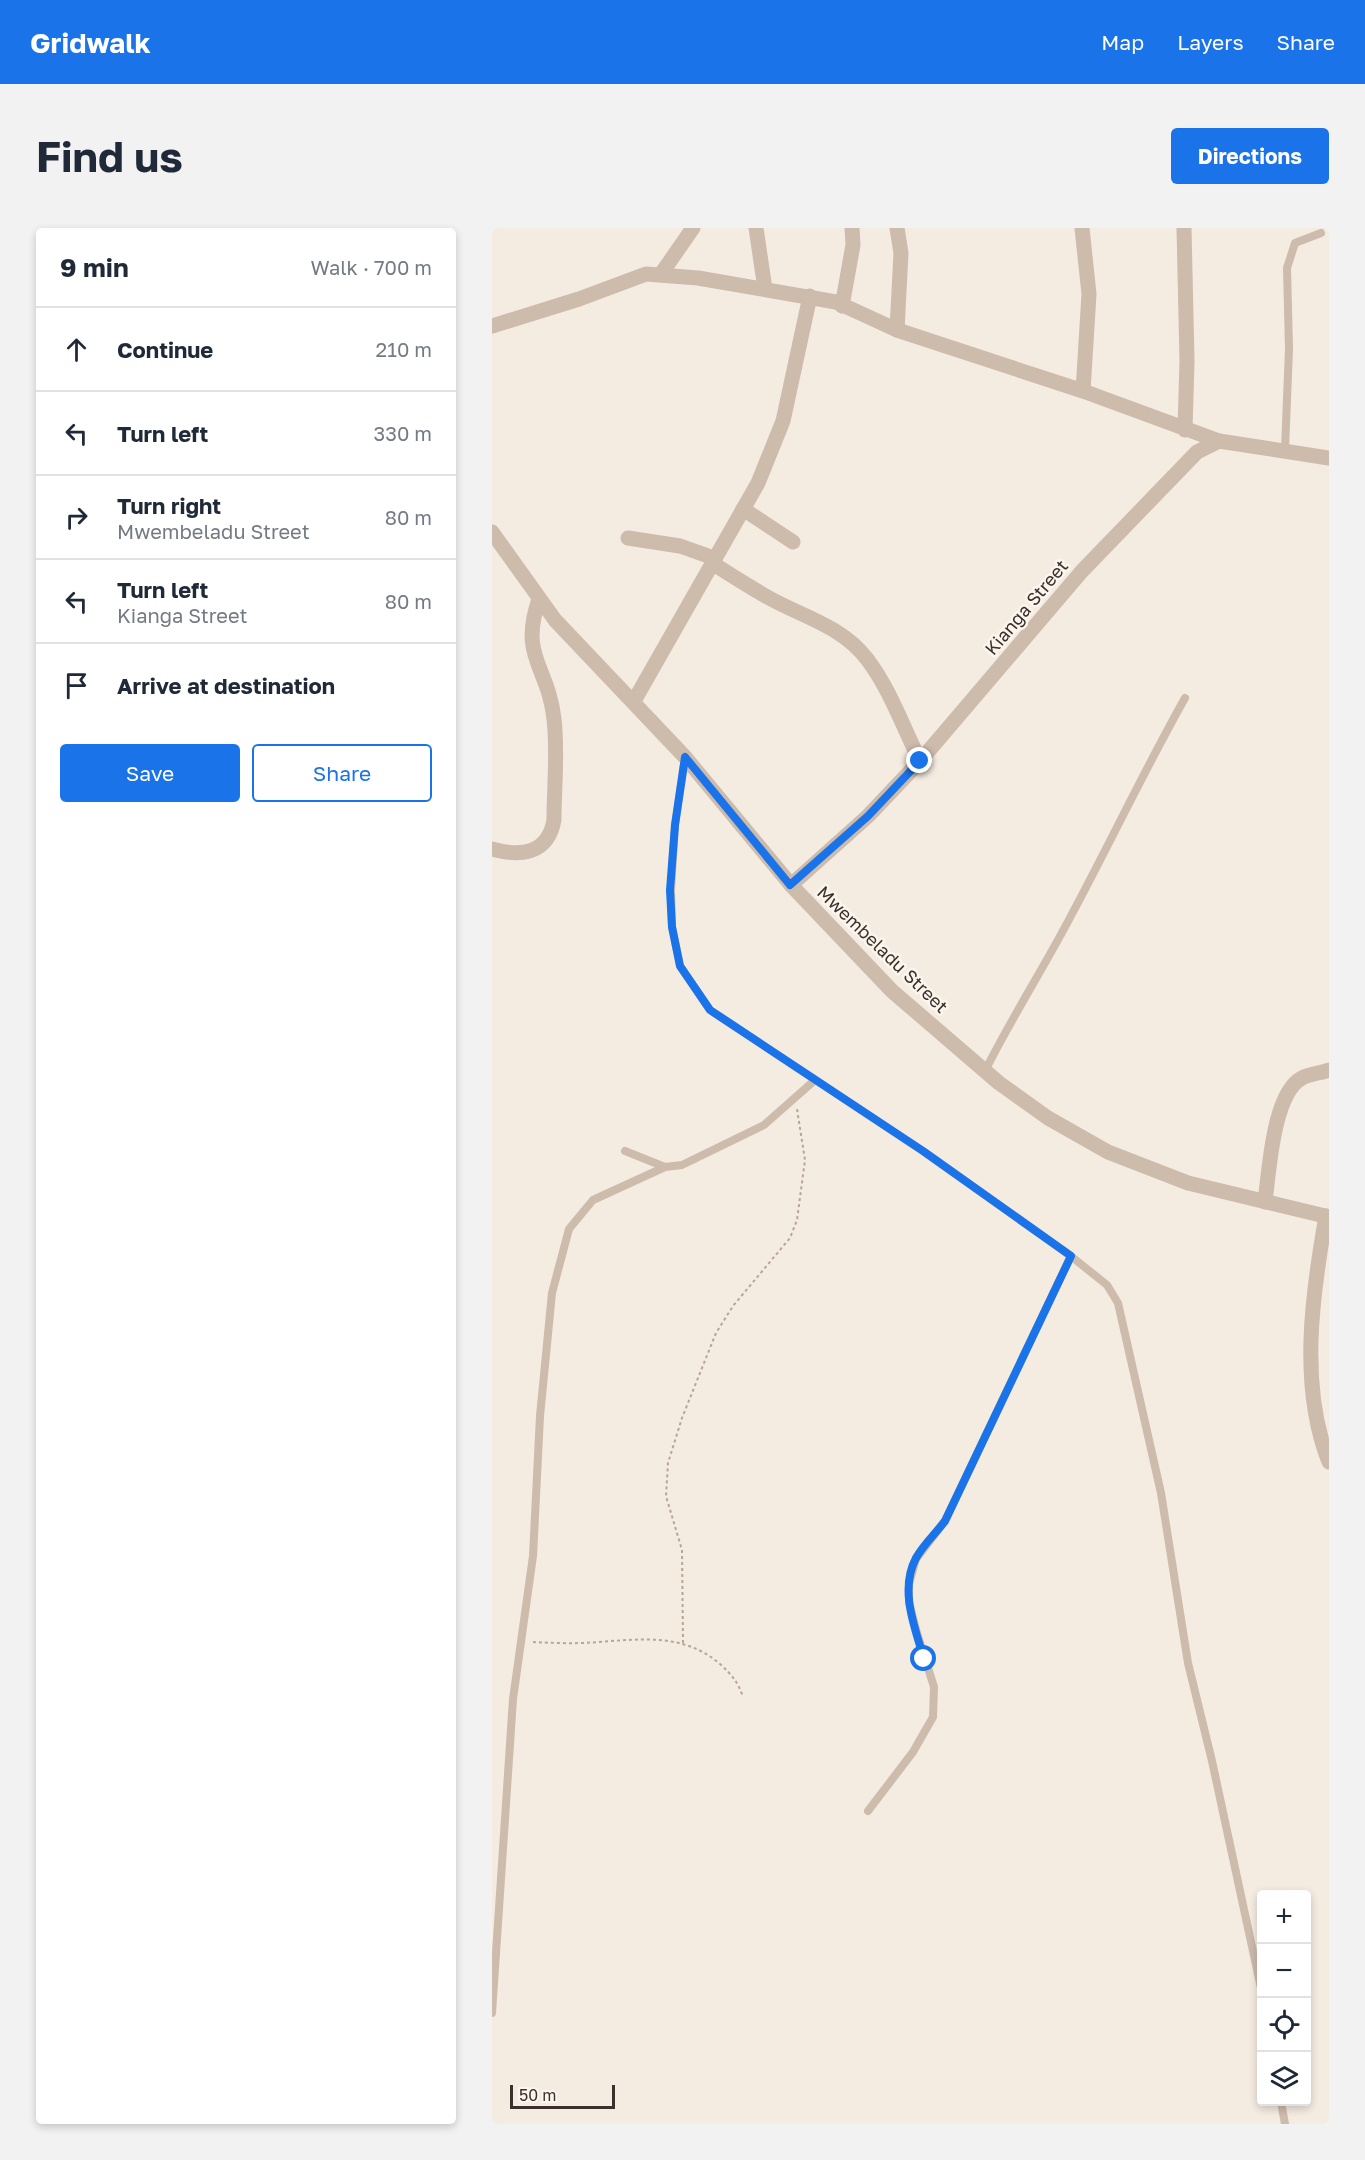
<!DOCTYPE html>
<html lang="en">
<head>
<meta charset="utf-8">
<style>
  :root { --surface:#fff; --page:#f2f2f3; --text:#1f2937; --muted:#747a83; --line:#e0e1e3; --accent:#1a73e8 }
  body { margin:0; font-family:"Golos Text",sans-serif; background:var(--page); color:var(--text) }
  .controls { position:absolute; right:18px; bottom:18px; display:grid; overflow:hidden; border-radius:6px; box-shadow:0 3px 9px #0003 }
  .controls button { width:54px; height:54px; display:grid; place-items:center; padding:0; border:0; border-bottom:2px solid var(--line); background:var(--surface); color:var(--text); font:30px sans-serif }
  .scale { position:absolute; left:18px; bottom:15px; width:105px; box-sizing:border-box; padding-left:6px; border:3px solid #3b302b; border-top:0; font-size:16px; line-height:21px; white-space:nowrap; color:#3b302b; -webkit-text-stroke:4px #fbf5ee; paint-order:stroke }
  .stop { position:absolute; width:18px; height:18px; margin:-14px; border:4px solid #1a73e8; border-radius:50%; background:#fff }
  .stop.end { background:#1a73e8; border-color:#fff; box-shadow:0 2px 6px #0008 }
  .list { margin:0; padding:0; list-style:none }
  h2 { display:flex; justify-content:space-between; align-items:center; height:78px; margin:0; padding:0 24px; font-size:26px }
  h2 small { font-size:20px; font-weight:400; color:var(--muted) }
  .list li { display:grid; grid-template-columns:39px 1fr auto; gap:18px; align-items:center; box-sizing:border-box; height:84px; padding:0 24px; border-top:2px solid var(--line) }
  .list b { display:block; font-size:22px; white-space:nowrap }
  .list p { margin:0; font-size:20px; white-space:nowrap; color:var(--muted) }
  .list em { font-size:20px; font-style:normal; color:var(--muted) }
  .actions { display:flex; gap:12px; padding:18px 24px }
  .actions a { flex:1; padding:14px 0; border:2px solid var(--accent); border-radius:6px; text-align:center; font-size:21px; color:var(--accent) }
  .actions .main { background:var(--accent); color:#fff }
  .icon { flex:none; width:33px; height:33px; fill:none; stroke:currentColor; stroke-width:2; stroke-linecap:round; stroke-linejoin:round }
  .map { position:relative; flex:none; width:837px; height:1896px; overflow:hidden; border-radius:6px }
  header { display:flex; align-items:center; gap:36px; box-sizing:border-box; height:84px; padding:0 30px; background:var(--accent); color:#fff }
  header strong { font-size:28px }
  nav { display:flex; gap:33px; margin-inline-start:auto; font-size:21px }
  .intro { display:flex; align-items:center; justify-content:space-between; box-sizing:border-box; height:144px; padding:0 36px }
  h1 { margin:0; font-size:42px }
  .button { padding:15px 27px; border-radius:6px; background:var(--accent); color:#fff; font-size:21px; font-weight:700 }
  main { display:flex; gap:36px; padding:0 36px }
  aside { flex:1; background:var(--surface); border-radius:6px; box-shadow:0 3px 9px #0003 }
  .map>svg:first-child { display:block }
</style>
</head>
<body>
<header>
<strong>Gridwalk</strong>
<nav><a>Map</a><a>Layers</a><a>Share</a></nav>
</header>
<div class="intro"><h1>Find us</h1><a class="button">Directions</a></div>
<main>
<aside>
<h2>9 min<small>Walk · 700 m</small></h2>
<ul class="list">
<li><svg class="icon" aria-label="ahead" viewBox="0 0 24 24"><path d="M12 20V5M6 11l6-6 6 6"/></svg><div><b>Continue</b></div><em>210 m</em></li>
<li><svg class="icon" aria-label="left" viewBox="0 0 24 24"><path d="M17 20v-9H6M10 6l-5 5 5 5"/></svg><div><b>Turn left</b></div><em>330 m</em></li>
<li><svg class="icon" aria-label="right" viewBox="0 0 24 24"><path d="M7 20v-9h11M14 6l5 5-5 5"/></svg><div><b>Turn right</b><p>Mwembeladu Street</p></div><em>80 m</em></li>
<li><svg class="icon" aria-label="left" viewBox="0 0 24 24"><path d="M17 20v-9H6M10 6l-5 5 5 5"/></svg><div><b>Turn left</b><p>Kianga Street</p></div><em>80 m</em></li>
<li><svg class="icon" aria-label="arrive" viewBox="0 0 24 24"><path d="M6 21V4h12l-3 4 3 4H6"/></svg><div><b>Arrive at destination</b></div></li>
</ul>
<div class="actions"><a class="main">Save</a><a>Share</a></div>
</aside>
<div class="map">
<svg width="837" height="1896" viewBox="0 0 837 1896">
  <rect width="100%" height="100%" fill="#f4ebe1"/>
  <g fill="none" stroke-linecap="round" stroke-linejoin="round">
    <g stroke="#b9a596" stroke-width="2" stroke-dasharray="3 3" stroke-linecap="butt">
      <path d="M41,1414C62,1415 84,1416 106,1414C150,1411 192,1405 228,1436C240,1447 246,1454 251,1469"/>
      <path d="M191,1415L190,1322L174,1268L176,1235L190,1190L224,1105L241,1078L298,1010L305,992L313,932L305,881"/>
    </g>
    <g stroke="#cdbbac" stroke-width="8">
      <path d="M793,221L797,121L795,40L803,15L829,5"/>
      <path d="M193,530L183,597L179,662L180,699L188,738L218,782L431,923L575,1025L615,1057L626,1075L669,1265L696,1435L720,1533L770,1765"/>
      <path d="M493,843C520,789 553,738 581,684C619,613 653,541 693,470"/>
      <path d="M133,923L173,939L190,937L272,897L323,852"/>
      <path d="M376,1583L421,1524L441,1489L442,1459L425,1405L417,1374V1356L424,1331L453,1293L579,1028"/>
      <path d="M0,1785L21,1471L41,1328L48,1188L60,1065L77,1001L101,972L173,939"/>
      <path d="M789,1874L793,1896"/>
    </g>
    <g stroke="#cdbbac" stroke-width="15">
      <path d="M264,0L273,61"/>
      <path d="M405,0L409,25L405,102"/>
      <path d="M590,0L597,66L591,163"/>
      <path d="M692,0L695,133L693,202"/>
      <path d="M169,46L201,0"/>
      <path d="M350,78L361,17L360,0"/>
      <path d="M0,98L87,71L154,46L206,50L344,74L405,102L591,163L727,213"/>
      <path d="M251,281L301,314"/>
      <path d="M136,310L188,318L222,330"/>
      <path d="M220,335C239,347 259,360 279,371C312,389 351,399 375,431C398,461 411,499 428,533"/>
      <path d="M142,473L266,255L291,193L318,68"/>
      <path d="M0,621C29,629 56,626 62,592C62,559 66,524 62,491C56,437 27,430 47,371"/>
      <path d="M299,657L376,588L428,533L590,343L705,224L727,213L837,230"/>
      <path d="M773,974C777,944 781,865 810,850C817,846 829,845 837,842"/>
      <path d="M834,988C820,1067 807,1158 837,1234"/>
    </g>
    <path stroke="#cdbbac" stroke-width="15" d="M0,304L63,392L193,529L299,657L400,763L507,855L556,890L616,924L696,955L837,989"/>
  </g>
  <g fill="none" stroke-linecap="round" stroke-linejoin="round">
    <path stroke="#1a73e8" stroke-width="8" d="M428,533L376,588L298,657L193,529L183,597L178,662L180,699L188,738L218,782L431,923L579,1028L453,1293C444,1305 431,1317 424,1330C407,1362 423,1400 432,1431"/>
  </g>
  <g text-anchor="middle" dominant-baseline="central" stroke-width="5" stroke-linejoin="round" paint-order="stroke">
    <g font-size="18" fill="#3b302b" stroke="#fbf5ee">
      <text transform="translate(534 379) rotate(-50)">Kianga Street</text>
      <text transform="translate(391 721) rotate(44)">Mwembeladu Street</text>
    </g>
  </g>
</svg>
<div class="controls">
<button>+</button>
<button>−</button>
<button><svg class="icon" aria-label="locate" viewBox="0 0 24 24"><circle cx="12" cy="12" r="6"/><path d="M12 2v4M12 18v4M2 12h4M18 12h4"/></svg></button>
<button><svg class="icon" aria-label="layers" viewBox="0 0 24 24"><path d="M12 4l9 5-9 5-9-5zM3 14l9 5 9-5"/></svg></button>
</div>
<div class="scale">50 m</div>
<div class="stop" style="left:432px;top:1431px"></div>
<div class="stop end" style="left:428px;top:533px"></div>
</div>
</main>
</body>
</html>
